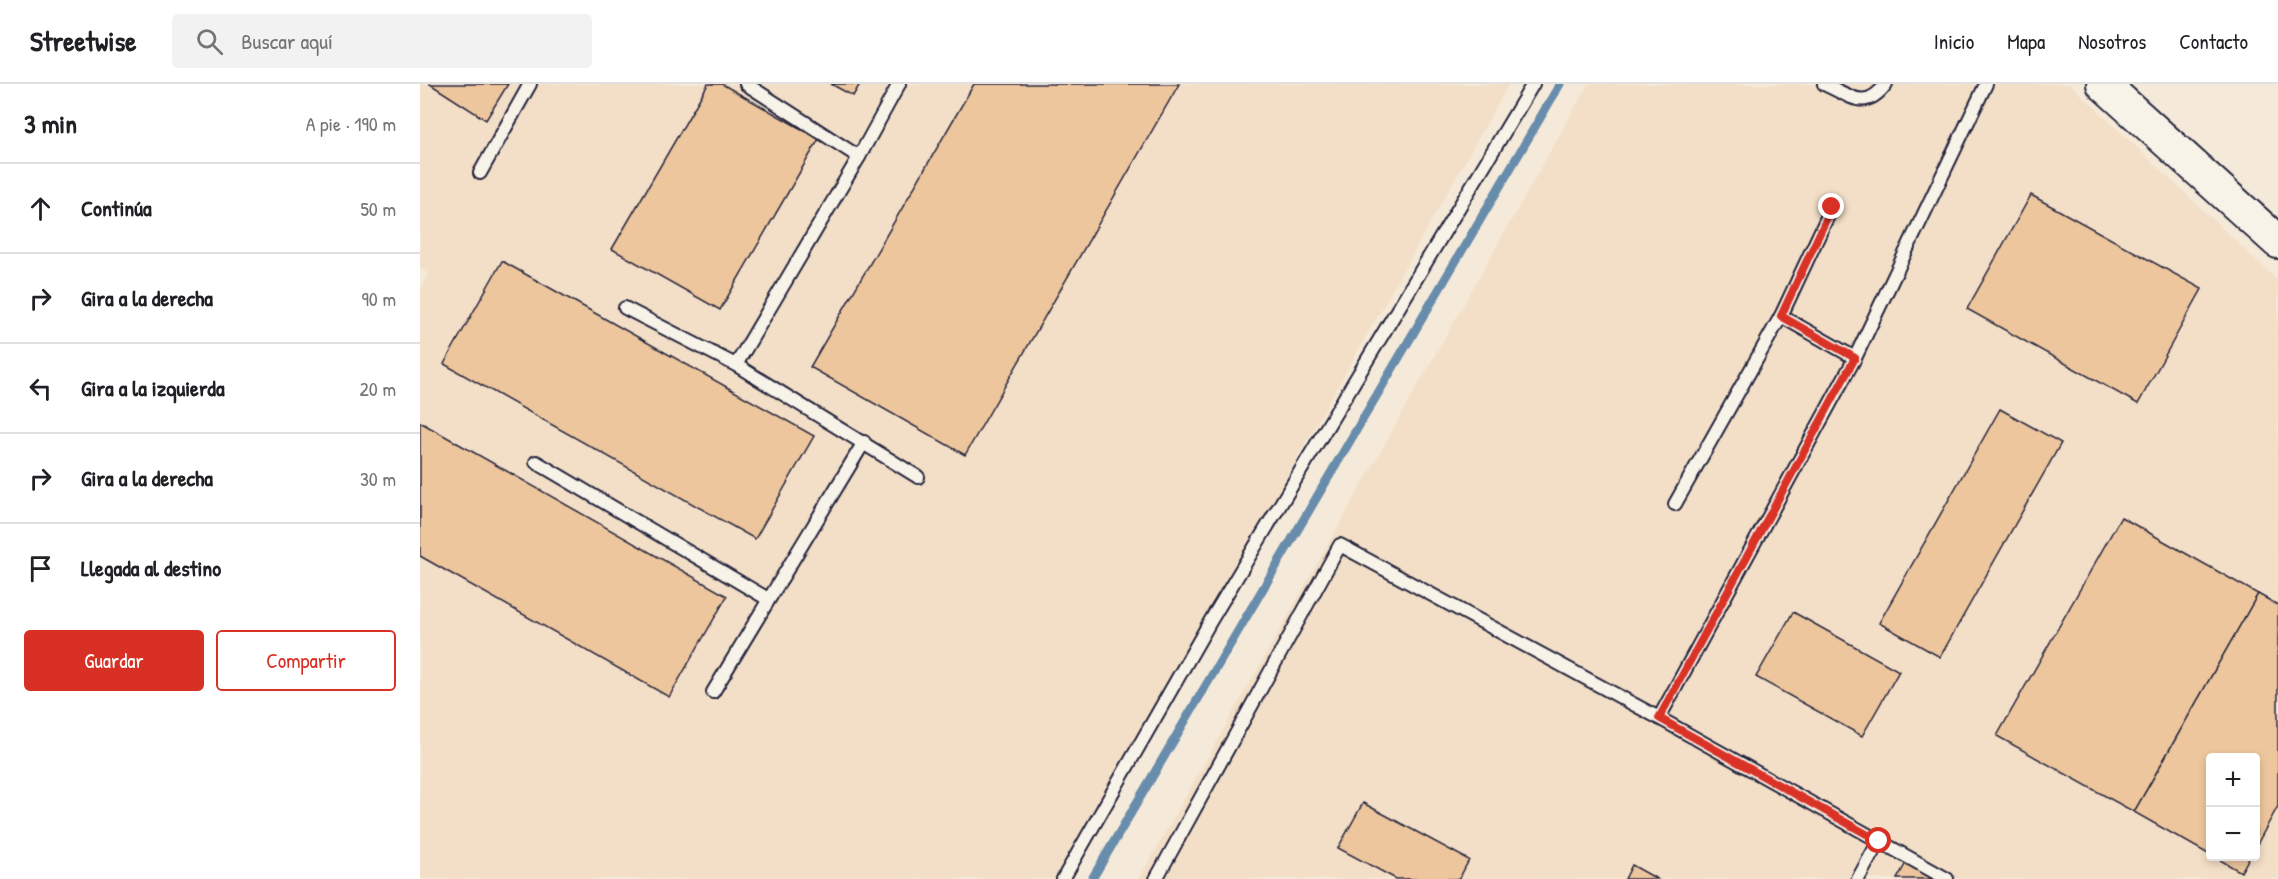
<!DOCTYPE html>
<html lang="es">
<head>
<meta charset="utf-8">
<style>
  :root { --surface:#fff; --page:#f2f2f2; --text:#202124; --muted:#757577; --line:#e0e0e0; --accent:#d93025 }
  body { margin:0; font-family:"Patrick Hand",sans-serif; background:var(--page); color:var(--text) }
  .controls { position:absolute; right:18px; bottom:18px; display:grid; overflow:hidden; border-radius:6px; box-shadow:0 3px 9px #0003 }
  .controls button { width:54px; height:54px; display:grid; place-items:center; padding:0; border:0; border-bottom:2px solid var(--line); background:var(--surface); color:var(--text); font:30px sans-serif }
  .stop { position:absolute; width:18px; height:18px; margin:-14px; border:4px solid #d93025; border-radius:50%; background:#fff }
  .stop.end { background:#d93025; border-color:#fff; box-shadow:0 2px 6px #0008 }
  .list { margin:0; padding:0; list-style:none }
  h2 { display:flex; justify-content:space-between; align-items:center; height:78px; margin:0; padding:0 24px; font-size:26px }
  h2 small { font-size:20px; font-weight:400; color:var(--muted) }
  .list li { display:grid; grid-template-columns:39px 1fr auto; gap:18px; align-items:center; box-sizing:border-box; height:90px; padding:0 24px; border-top:2px solid var(--line) }
  .list b { display:block; font-size:22px; white-space:nowrap }
  .list em { font-size:20px; font-style:normal; color:var(--muted) }
  .actions { display:flex; gap:12px; padding:18px 24px }
  .actions a { flex:1; padding:14px 0; border:2px solid var(--accent); border-radius:6px; text-align:center; font-size:21px; color:var(--accent) }
  .actions .main { background:var(--accent); color:#fff }
  .icon { flex:none; width:33px; height:33px; fill:none; stroke:currentColor; stroke-width:2; stroke-linecap:round; stroke-linejoin:round }
  .map { position:relative; flex:none; width:1858px; height:795px; overflow:hidden }
  header { display:flex; align-items:center; gap:36px; box-sizing:border-box; height:84px; padding:0 30px; background:var(--surface); border-bottom:2px solid var(--line) }
  header strong { font-size:28px }
  nav { display:flex; gap:33px; margin-inline-start:auto; font-size:21px }
  .search { width:420px; height:54px; background:var(--page); display:flex; align-items:center; gap:15px; box-sizing:border-box; padding:0 21px; border-radius:6px; color:var(--muted); font-size:22px }
  main { display:flex }
  aside { flex:1; background:var(--surface) }
  .map>svg:first-child { display:block }
</style>
</head>
<body>
<header>
<strong>Streetwise</strong>
<div class="search"><svg class="icon" aria-label="search" viewBox="0 0 24 24"><circle cx="10" cy="10" r="6"/><path d="M15 15l6 6"/></svg>Buscar aquí</div>
<nav><a>Inicio</a><a>Mapa</a><a>Nosotros</a><a>Contacto</a></nav>
</header>
<main>
<aside>
<h2>3 min<small>A pie · 190 m</small></h2>
<ul class="list">
<li><svg class="icon" aria-label="ahead" viewBox="0 0 24 24"><path d="M12 20V5M6 11l6-6 6 6"/></svg><div><b>Continúa</b></div><em>50 m</em></li>
<li><svg class="icon" aria-label="right" viewBox="0 0 24 24"><path d="M7 20v-9h11M14 6l5 5-5 5"/></svg><div><b>Gira a la derecha</b></div><em>90 m</em></li>
<li><svg class="icon" aria-label="left" viewBox="0 0 24 24"><path d="M17 20v-9H6M10 6l-5 5 5 5"/></svg><div><b>Gira a la izquierda</b></div><em>20 m</em></li>
<li><svg class="icon" aria-label="right" viewBox="0 0 24 24"><path d="M7 20v-9h11M14 6l5 5-5 5"/></svg><div><b>Gira a la derecha</b></div><em>30 m</em></li>
<li><svg class="icon" aria-label="arrive" viewBox="0 0 24 24"><path d="M6 21V4h12l-3 4 3 4H6"/></svg><div><b>Llegada al destino</b></div></li>
</ul>
<div class="actions"><a class="main">Guardar</a><a>Compartir</a></div>
</aside>
<div class="map">
<svg width="1858" height="795" viewBox="0 0 1858 795">
  <rect width="100%" height="100%" fill="#f5ead9"/>
  <filter id="ink" filterUnits="userSpaceOnUse"><feTurbulence type="fractalNoise" baseFrequency=".0167" numOctaves="2"/><feDisplacementMap in="SourceGraphic" scale="12" xChannelSelector="R" yChannelSelector="G"/><feConvolveMatrix kernelMatrix="1 2 1 2 8 2 1 2 1" color-interpolation-filters="sRGB"/></filter>
  <g filter="url(#ink)">
    <g fill="#f3dfc7" fill-rule="evenodd">
      <path d="M0,0H1089L639,795H0V206L9,190L0,184Z"/>
      <path d="M1168,0H1650L1858,197V795H719ZM1790,674H1836V772H1790Z"/>
    </g>
    <g fill="none" stroke-linecap="round" stroke-linejoin="round">
      <path stroke="#688cac" stroke-width="9" d="M672,795L1140,0"/>
    </g>
    <g fill="#edc69d" stroke="#22223b" stroke-width="1.5">
      <path d="M10,0H88L66,36Z"/>
      <path d="M288,0H302L399,55L300,226L192,165Z"/>
      <path d="M411,0H440L433,12Z"/>
      <path d="M554,0H759L545,371L390,283Z"/>
      <path d="M1611,111L1782,205L1718,320L1547,225Z"/>
      <path d="M82,177L394,352L335,455L24,280Z"/>
      <path d="M1580,325L1641,359L1520,573L1459,539Z"/>
      <path d="M0,338L307,512L249,613L0,472Z"/>
      <path d="M1701,433L1838,510L1714,728L1577,652Z"/>
      <path d="M1838,510L1858,521V722L1836,762V674H1790V771L1714,728Z"/>
      <path d="M1373,528L1479,587L1442,652L1336,593Z"/>
      <path d="M943,719L1049,776L1039,795H976L918,764Z"/>
      <path d="M1793,772H1830L1821,788Z"/>
      <path d="M1486,779L1515,795H1477Z"/>
      <path d="M1212,781L1237,795H1205Z"/>
    </g>
    <g fill="none" stroke-linecap="round" stroke-linejoin="round">
      <g stroke="#22223b" stroke-width="16">
        <g id="service">
          <path d="M326,0L439,73"/>
          <path d="M1404,0C1431,12 1445,28 1466,0"/>
          <path d="M60,89L110,0"/>
          <path d="M205,224L316,281L439,73L479,0"/>
          <path d="M1361,232L1435,274"/>
          <path d="M316,281L498,393"/>
          <path d="M116,378L348,515"/>
          <path d="M1255,420L1361,232L1412,123"/>
          <path d="M293,608L444,358"/>
          <path d="M1239,634L1435,274L1566,0"/>
          <path d="M643,795L791,536L1113,0"/>
          <path d="M736,795L920,461L1239,634L1527,795"/>
          <path d="M1438,795L1459,757"/>
        </g>
      </g>
      <g stroke="#22223b" stroke-width="36">
        <path id="tertiary" d="M1683,0L1858,158"/>
      </g>
      <use href="#service" stroke="#f7f3e8" stroke-width="12"/>
      <use href="#tertiary" stroke="#f7f3e8" stroke-width="32"/>
    </g>
  </g>
  <g fill="none" stroke-linecap="round" stroke-linejoin="round" filter="url(#ink)">
    <path stroke="#d93025" stroke-width="8" d="M1412,123L1361,232L1435,274L1239,634L1459,757"/>
  </g>
</svg>
<div class="controls">
<button>+</button>
<button>−</button>
</div>
<div class="stop" style="left:1459px;top:757px"></div>
<div class="stop end" style="left:1412px;top:123px"></div>
</div>
</main>
</body>
</html>
